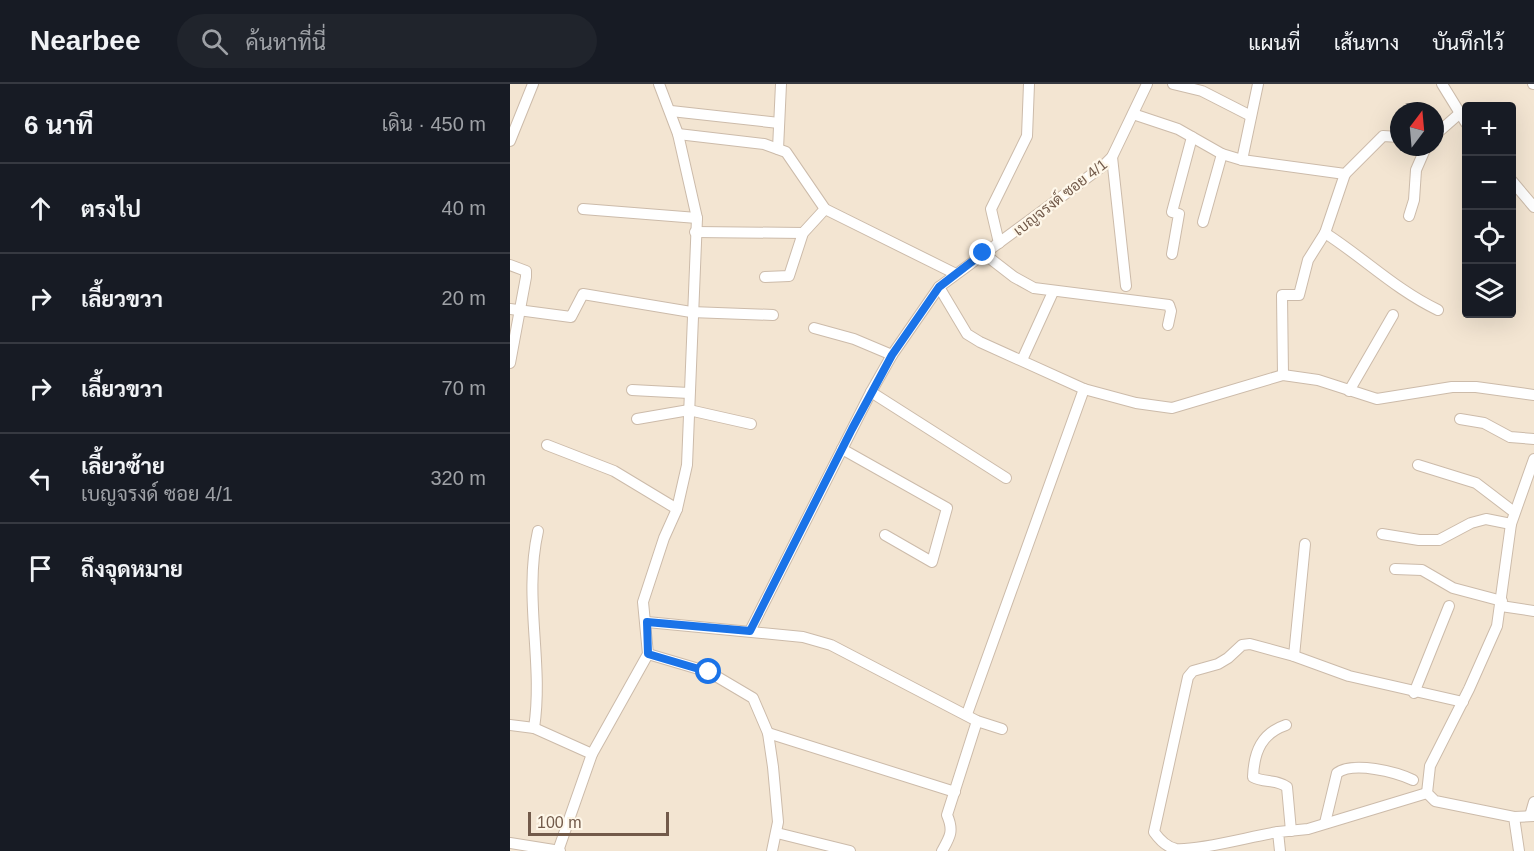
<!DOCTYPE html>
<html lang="th">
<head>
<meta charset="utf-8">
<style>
  :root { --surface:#171b24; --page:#20242c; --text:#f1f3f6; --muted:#9ea1a6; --line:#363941 }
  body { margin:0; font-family:Arial,Sarabun,sans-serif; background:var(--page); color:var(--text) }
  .controls { position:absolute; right:18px; top:18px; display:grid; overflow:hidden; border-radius:6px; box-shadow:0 6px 24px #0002 }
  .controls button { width:54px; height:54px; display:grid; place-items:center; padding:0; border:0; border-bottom:2px solid var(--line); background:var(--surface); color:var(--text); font:30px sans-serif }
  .compass { position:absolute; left:880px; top:18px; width:54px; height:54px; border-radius:50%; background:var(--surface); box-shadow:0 6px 24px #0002; rotate:16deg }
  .scale { position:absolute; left:18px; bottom:15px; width:141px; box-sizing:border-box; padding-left:6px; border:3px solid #725a4a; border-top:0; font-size:16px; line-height:21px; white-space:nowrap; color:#725a4a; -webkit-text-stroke:4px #fef7e9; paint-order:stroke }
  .stop { position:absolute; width:18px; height:18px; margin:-14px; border:4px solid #1a73e8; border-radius:50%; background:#fff }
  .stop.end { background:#1a73e8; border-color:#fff; box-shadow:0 2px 6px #0008 }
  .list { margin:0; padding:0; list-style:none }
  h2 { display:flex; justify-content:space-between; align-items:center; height:78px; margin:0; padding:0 24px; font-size:26px }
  h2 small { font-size:20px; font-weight:400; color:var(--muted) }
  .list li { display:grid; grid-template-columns:39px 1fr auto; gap:18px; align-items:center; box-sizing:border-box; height:90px; padding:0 24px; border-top:2px solid var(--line) }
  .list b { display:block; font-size:22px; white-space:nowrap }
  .list p { margin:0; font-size:20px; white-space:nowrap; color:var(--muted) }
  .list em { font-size:20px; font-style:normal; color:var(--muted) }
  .icon { flex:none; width:33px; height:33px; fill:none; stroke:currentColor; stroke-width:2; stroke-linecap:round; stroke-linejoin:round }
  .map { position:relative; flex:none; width:1024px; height:767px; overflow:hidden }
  header { display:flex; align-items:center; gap:36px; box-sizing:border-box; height:84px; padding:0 30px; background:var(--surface); border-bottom:2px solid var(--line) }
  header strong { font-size:28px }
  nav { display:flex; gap:33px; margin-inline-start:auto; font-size:21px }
  .search { width:420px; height:54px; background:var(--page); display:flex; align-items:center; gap:15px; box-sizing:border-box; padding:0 21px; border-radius:33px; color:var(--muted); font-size:22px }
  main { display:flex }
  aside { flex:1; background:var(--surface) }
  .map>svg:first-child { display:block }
</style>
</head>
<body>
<header>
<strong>Nearbee</strong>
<div class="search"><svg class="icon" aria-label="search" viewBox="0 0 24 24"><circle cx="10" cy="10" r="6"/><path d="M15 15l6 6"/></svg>ค้นหาที่นี่</div>
<nav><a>แผนที่</a><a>เส้นทาง</a><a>บันทึกไว้</a></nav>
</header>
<main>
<aside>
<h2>6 นาที<small>เดิน · 450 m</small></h2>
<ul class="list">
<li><svg class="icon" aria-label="ahead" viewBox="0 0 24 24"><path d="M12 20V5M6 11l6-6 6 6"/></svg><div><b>ตรงไป</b></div><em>40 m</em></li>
<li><svg class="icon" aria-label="right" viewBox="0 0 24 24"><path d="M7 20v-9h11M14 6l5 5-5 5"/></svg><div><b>เลี้ยวขวา</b></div><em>20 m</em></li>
<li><svg class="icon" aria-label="right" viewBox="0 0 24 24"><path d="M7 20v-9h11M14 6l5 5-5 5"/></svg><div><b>เลี้ยวขวา</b></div><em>70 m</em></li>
<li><svg class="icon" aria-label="left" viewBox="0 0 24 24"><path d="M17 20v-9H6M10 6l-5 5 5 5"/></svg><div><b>เลี้ยวซ้าย</b><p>เบญจรงด์ ซอย 4/1</p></div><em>320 m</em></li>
<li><svg class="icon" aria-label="arrive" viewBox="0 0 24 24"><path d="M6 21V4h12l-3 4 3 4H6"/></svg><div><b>ถึงจุดหมาย</b></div></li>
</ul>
</aside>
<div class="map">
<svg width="1024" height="767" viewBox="0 0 1024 767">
  <rect width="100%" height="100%" fill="#fbf3e3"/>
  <path fill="#f3e5d2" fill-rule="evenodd" d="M0,0H1024V767H0ZM956,22H1002V230H956ZM889,27H925V63H889Z"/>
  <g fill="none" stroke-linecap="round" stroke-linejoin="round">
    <g stroke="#cba" stroke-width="12">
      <g id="minor">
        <path d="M663,0L692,7L741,32"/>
        <path d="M932,0L956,39"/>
        <path d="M1023,0H1024"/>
        <path d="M161,27L269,39"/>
        <path d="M623,30L668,45L712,70L732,76L835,90L873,52L889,53"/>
        <path d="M168,50L254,60L276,68L315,125L444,189"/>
        <path d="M925,51L949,30"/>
        <path d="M0,57L23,0"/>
        <path d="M268,65L271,0"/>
        <path d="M602,73L616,202"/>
        <path d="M732,76L748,0"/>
        <path d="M1002,97L1024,123"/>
        <path d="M73,125L187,134"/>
        <path d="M899,132L904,116L906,86L916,63"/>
        <path d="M693,138L712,70"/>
        <path d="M185,148L293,149"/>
        <path d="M815,149C854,174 886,206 928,226"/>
        <path d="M489,159L481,125L517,52L519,0"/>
        <path d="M473,169L504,193L524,204L659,221L661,227L658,241"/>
        <path d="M662,170L669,130L662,128L682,53"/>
        <path d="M0,181L16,187V193L0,279"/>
        <path d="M255,193L279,192L293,149L315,125"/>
        <path d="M429,203L457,250L470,258L574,305L626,319L662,324L773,291L808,296L867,315L942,303H966L1024,311"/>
        <path d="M0,225L61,233L73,210L181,228L263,231"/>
        <path d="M304,244L344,255L382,271"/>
        <path d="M512,276L543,208"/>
        <path d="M773,291L772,211H789L798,176L815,149L835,90"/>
        <path d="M122,306L179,309"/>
        <path d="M839,307L883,231"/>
        <path d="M361,308L496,394"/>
        <path d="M127,335L179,326L241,340"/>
        <path d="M950,335L974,339L1000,353L1024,355"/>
        <path d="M37,361L104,387L167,425"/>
        <path d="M332,365L437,424L422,478L375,451"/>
        <path d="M908,381L966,399L1004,428"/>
        <path d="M872,450L909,456H929L961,439L976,435L1001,440"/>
        <path d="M885,485L912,486L943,504L992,517"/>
        <path d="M991,522L1024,527"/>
        <path d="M137,538L293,553L321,561L467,637L492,645"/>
        <path d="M240,547L361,308L382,271L429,203L593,82L602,73L637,0"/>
        <path d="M138,570L199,588L243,614L258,649L263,683L268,738L262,767"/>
        <path d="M784,572L795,460"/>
        <path d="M904,609L939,522"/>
        <path d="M457,630L574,305"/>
        <path d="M0,641L24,644L82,670"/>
        <path d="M776,641C752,649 744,667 743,693C754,699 767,695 777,703L781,747"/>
        <path d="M24,644C34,579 13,514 28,447"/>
        <path d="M258,649L445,708"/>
        <path d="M1020,732L1024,718"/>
        <path d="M1004,733L1024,732"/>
        <path d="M815,739L827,689C844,677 886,688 903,696"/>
        <path d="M768,748C742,752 688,767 666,765C656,763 649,755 644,748L678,593L683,587L708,580L718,574L732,561L740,560L784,572L839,592L953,618"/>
        <path d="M267,749L340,767"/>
        <path d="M0,759L50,767"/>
        <path d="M48,767L82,670L138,570L133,518L154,454L167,425L177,381L187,134L168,50L149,0"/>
        <path d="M432,767C440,753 444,747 437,731L467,637"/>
        <path d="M770,767L768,748L798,745L917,709"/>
        <path d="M1009,767L1004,733L925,717L917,709L920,682L959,605L987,542L1001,440L1024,375"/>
      </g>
    </g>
    <use href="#minor" stroke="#fff" stroke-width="10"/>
  </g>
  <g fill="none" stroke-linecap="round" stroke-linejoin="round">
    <path stroke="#1a73e8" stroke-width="8" d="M199,588L138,570L137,538L240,547L342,345L382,271L429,203L473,169"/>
  </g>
  <g text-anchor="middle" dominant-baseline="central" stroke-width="4.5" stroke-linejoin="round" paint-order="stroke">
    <g font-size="15" fill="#725a4a" stroke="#fef7e9">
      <text transform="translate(550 113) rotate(-38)">เบญจรงด์ ซอย 4/1</text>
    </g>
  </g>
</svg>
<div class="controls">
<button>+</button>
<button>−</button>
<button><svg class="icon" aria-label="locate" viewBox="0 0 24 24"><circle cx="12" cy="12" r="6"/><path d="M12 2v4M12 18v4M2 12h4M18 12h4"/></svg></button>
<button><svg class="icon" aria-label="layers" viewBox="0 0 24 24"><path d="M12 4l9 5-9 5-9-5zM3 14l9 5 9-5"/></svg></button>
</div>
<svg class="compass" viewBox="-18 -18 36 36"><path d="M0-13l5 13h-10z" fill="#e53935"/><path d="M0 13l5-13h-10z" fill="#9ea1a6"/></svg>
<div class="scale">100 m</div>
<div class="stop" style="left:199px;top:588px"></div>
<div class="stop end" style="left:473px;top:169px"></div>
</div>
</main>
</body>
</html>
